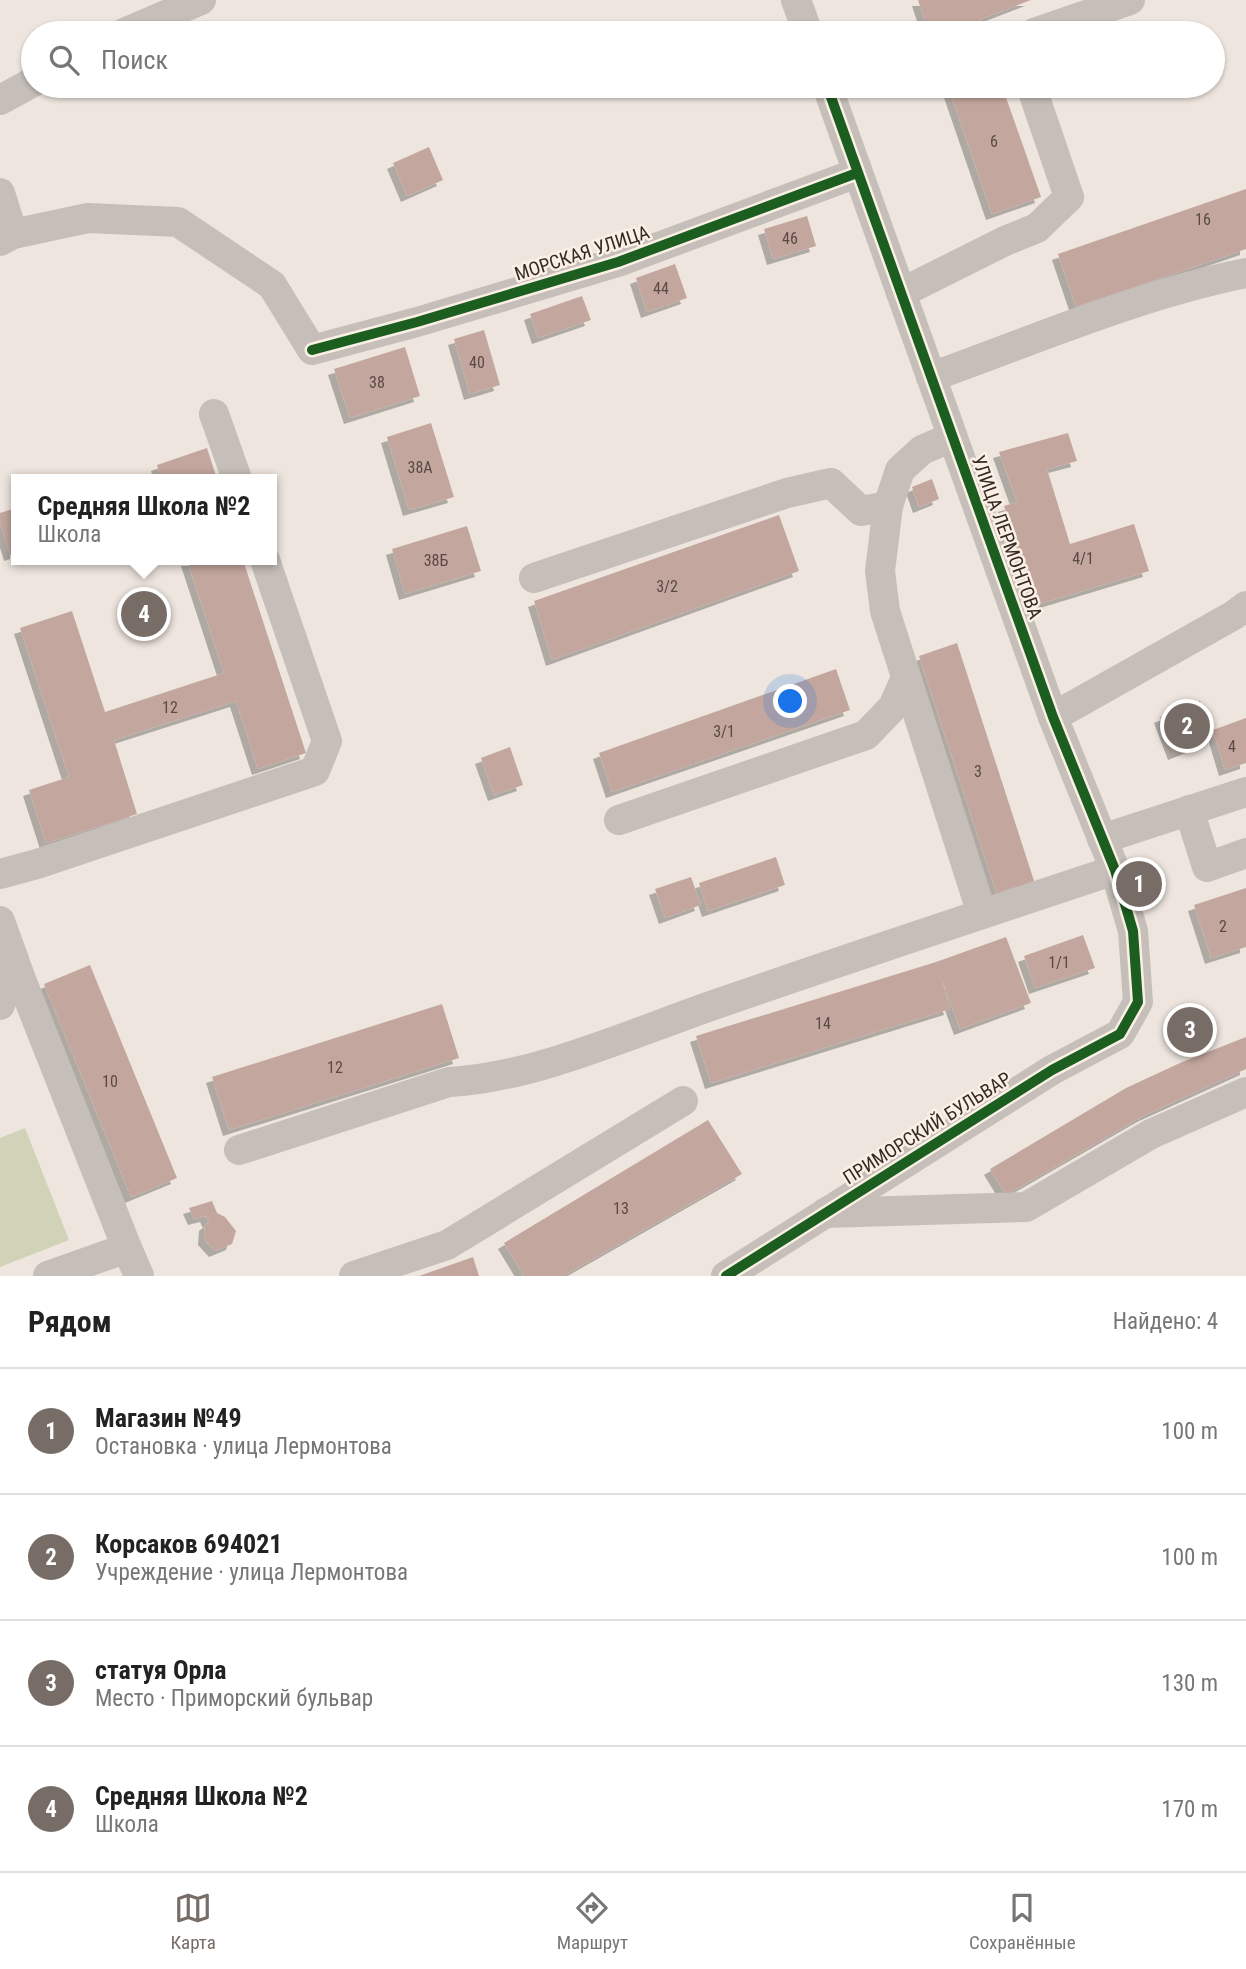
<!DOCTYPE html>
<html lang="ru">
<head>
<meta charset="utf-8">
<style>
  :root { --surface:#fff; --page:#f2f2f2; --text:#222; --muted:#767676; --line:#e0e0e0; --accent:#776c66 }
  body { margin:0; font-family:"Roboto Condensed",sans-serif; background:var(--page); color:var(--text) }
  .you { position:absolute; left:791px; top:702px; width:24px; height:24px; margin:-18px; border:5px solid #fff; border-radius:50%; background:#1a73e8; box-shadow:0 0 0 10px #1a73e833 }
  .badge { display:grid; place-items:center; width:46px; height:46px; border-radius:50%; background:var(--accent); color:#fff; font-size:23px; font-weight:700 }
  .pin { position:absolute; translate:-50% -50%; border:4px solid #fff; box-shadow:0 2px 7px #0006 }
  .popup { position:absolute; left:11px; top:474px; width:266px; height:91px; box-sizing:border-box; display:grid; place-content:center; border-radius:0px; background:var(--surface); filter:drop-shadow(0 2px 5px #0005); font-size:23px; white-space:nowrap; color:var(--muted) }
  .popup b { font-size:26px; color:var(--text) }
  .popup::after { content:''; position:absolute; left:50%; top:100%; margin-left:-14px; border:14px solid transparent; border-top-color:var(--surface) }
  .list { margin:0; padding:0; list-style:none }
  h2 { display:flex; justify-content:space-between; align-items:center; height:91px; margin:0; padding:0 28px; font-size:30px }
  h2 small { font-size:23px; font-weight:400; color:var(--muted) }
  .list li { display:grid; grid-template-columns:46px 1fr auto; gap:21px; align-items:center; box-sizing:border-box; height:126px; padding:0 28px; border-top:2px solid var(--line) }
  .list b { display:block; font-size:26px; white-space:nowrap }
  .list p { margin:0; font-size:23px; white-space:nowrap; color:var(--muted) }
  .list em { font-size:23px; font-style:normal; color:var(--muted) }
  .icon { flex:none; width:38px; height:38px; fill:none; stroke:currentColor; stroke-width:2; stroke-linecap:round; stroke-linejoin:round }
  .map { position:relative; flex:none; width:1246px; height:1276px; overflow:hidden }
  .search { position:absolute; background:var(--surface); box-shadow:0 2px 5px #0004; left:21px; right:21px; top:21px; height:77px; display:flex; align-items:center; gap:18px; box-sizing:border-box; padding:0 24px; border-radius:38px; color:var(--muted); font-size:26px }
  .sheet { height:595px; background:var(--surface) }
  nav { display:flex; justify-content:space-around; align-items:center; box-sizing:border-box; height:98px; border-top:2px solid var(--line); background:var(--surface); font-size:19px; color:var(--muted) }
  nav a { display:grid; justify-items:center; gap:4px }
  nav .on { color:var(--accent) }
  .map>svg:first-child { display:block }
</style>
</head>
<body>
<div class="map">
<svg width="1246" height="1276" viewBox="0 0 1246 1276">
  <defs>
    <filter id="shadow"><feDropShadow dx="-6" dy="6" stdDeviation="0" flood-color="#0004"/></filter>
  </defs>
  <rect width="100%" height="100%" fill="#eee6de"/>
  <path fill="#d0d3b7" d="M25,1128L69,1240L0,1267V1138Z"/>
  <g fill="#c3a79e" filter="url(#shadow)">
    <path d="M918,0H1031L979,20L984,33H929Z"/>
    <path d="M948,86H1002L1041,197L992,214Z"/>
    <path d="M429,147L443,180L407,196L393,163Z"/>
    <path d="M1246,189V249L1076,307L1058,254Z"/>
    <path d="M807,216L816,246L773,259L764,229Z"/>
    <path d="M675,264L687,298L647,312L636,278Z"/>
    <path d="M582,296L591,320L538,338L530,314Z"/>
    <path d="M484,330L500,385L470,394L454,339Z"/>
    <path d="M405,347L420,396L350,418L334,369Z"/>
    <path d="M431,423L454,497L409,510L387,437Z"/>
    <path d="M1068,433L1077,461L1047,469L1070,544L1134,524L1149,571L1036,605L1004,506L1017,502L999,452Z"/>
    <path d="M207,448L217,479H161L157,465Z"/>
    <path d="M932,479L939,499L919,507L912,487Z"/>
    <path d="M16,508V553L10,555L0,522V513Z"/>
    <path d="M779,515L799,571L552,660L534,601Z"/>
    <path d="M467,526L481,571L405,594L392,549Z"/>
    <path d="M187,560H243L306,753L258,769L236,701L114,740L137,814L46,843L29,790L69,777L20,628L72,611L105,712L224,673Z"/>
    <path d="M957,643L1036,887L999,901L919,656Z"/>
    <path d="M836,669L850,710L612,792L599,753Z"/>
    <path d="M1200,701L1214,738L1174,754L1160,717Z"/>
    <path d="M1246,718V763L1225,770L1213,730Z"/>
    <path d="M510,747L523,785L494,795L481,758Z"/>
    <path d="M776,857L785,885L708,911L699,883Z"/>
    <path d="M691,877L701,905L665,918L655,889Z"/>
    <path d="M1246,888V947L1211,958L1194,905Z"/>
    <path d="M1083,935L1095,968L1035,988L1024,956Z"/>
    <path d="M1006,937L1031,1003L960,1029L940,974L950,1009L711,1083L696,1036L936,962Z"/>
    <path d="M90,965L177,1178L131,1197L44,984Z"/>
    <path d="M442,1004L459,1058L229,1130L212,1077Z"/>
    <path d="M1246,1037V1069L1143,1116L1006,1195L990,1169L1126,1088L1180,1063Z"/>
    <path d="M708,1120L742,1174L563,1276H524L504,1243Z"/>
    <path d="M212,1201L217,1213L225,1217L236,1231L232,1244L215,1251L204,1239L205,1225L209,1222L206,1216L194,1219L189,1208Z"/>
    <path d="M473,1257L479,1276H419Z"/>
  </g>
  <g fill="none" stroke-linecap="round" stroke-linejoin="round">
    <g stroke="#c6beb8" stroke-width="30">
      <path d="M796,0L808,33"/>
      <path d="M124,33L201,0"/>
      <path d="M1034,33L1130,0"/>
      <path d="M0,100L33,82"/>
      <path d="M0,193L13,234"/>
      <path d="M0,241L13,234L88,218L178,222L272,285L312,350L417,322L618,262L857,173"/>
      <path d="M901,293L1005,241L1037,228L1069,197L1031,86"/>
      <path d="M931,377C1034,340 1138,295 1246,273"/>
      <path d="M214,414L237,479"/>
      <path d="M952,437L922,450L900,470L888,506L880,571L885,611L982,914"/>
      <path d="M534,578L787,493L831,483L861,511L888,506"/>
      <path d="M1053,717L1234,615L1246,606"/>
      <path d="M1189,810L1207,867L1246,853"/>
      <path d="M619,820L866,735L893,707L906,678"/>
      <path d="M1102,839L1246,792"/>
      <path d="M0,874L37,864L315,771L327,741L265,560"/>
      <path d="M0,921L22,982L127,1248L48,1276"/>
      <path d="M0,1005L14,960"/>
      <path d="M239,1150L449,1082C532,1078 628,1035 708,1007C843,960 979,915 1115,870"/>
      <path d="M825,1213L1026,1207L1151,1134L1246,1092"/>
      <path d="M127,1248L139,1276"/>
      <path d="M354,1276L447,1245L683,1101"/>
      <path d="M726,1276L1052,1070L1120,1034L1138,1002L1133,931L1115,870L1053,717L827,86"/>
    </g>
    <g stroke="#fbf0e5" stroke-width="15">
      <g id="cycleway">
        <path d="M312,350L417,322L618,262L857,173"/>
        <path d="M726,1276L1052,1070L1120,1034L1138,1002L1133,931L1115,870L1053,717L827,86"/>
      </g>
    </g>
    <use href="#cycleway" stroke="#1b5e20" stroke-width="10"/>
  </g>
  <g text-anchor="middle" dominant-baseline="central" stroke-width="5" stroke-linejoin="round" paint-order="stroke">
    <g font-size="16" fill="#5a4944">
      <text x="994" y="141">6</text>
      <text x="1203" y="219">16</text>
      <text x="790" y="238">46</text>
      <text x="661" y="288">44</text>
      <text x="477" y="362">40</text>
      <text x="377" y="382">38</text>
      <text x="420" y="467">38А</text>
      <text x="1083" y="558">4/1</text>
      <text x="436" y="560">38Б</text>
      <text x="667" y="586">3/2</text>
      <text x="170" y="707">12</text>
      <text x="724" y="731">3/1</text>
      <text x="1232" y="746">4</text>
      <text x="978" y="771">3</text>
      <text x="1223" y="926">2</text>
      <text x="1059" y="962">1/1</text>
      <text x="823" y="1023">14</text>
      <text x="335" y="1067">12</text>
      <text x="110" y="1081">10</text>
      <text x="621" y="1208">13</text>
    </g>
    <g font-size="19" fill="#372a26" stroke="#fbf0e5">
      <text transform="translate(582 253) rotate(-18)">МОРСКАЯ УЛИЦА</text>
      <text transform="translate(1007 537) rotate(70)">УЛИЦА ЛЕРМОНТОВА</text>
      <text transform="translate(927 1128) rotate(-32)">ПРИМОРСКИЙ БУЛЬВАР</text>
    </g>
  </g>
</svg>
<div class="you"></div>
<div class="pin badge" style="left:1139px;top:884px">1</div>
<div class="pin badge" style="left:1187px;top:726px">2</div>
<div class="pin badge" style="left:1190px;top:1030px">3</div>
<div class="pin badge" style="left:144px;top:614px">4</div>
<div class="popup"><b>Средняя Школа №2</b>Школа</div>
<div class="search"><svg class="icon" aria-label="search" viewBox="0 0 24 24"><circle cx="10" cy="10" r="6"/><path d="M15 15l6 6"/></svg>Поиск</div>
</div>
<section class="sheet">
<h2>Рядом<small>Найдено: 4</small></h2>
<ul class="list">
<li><span class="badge">1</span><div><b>Магазин №49</b><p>Остановка · улица Лермонтова</p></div><em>100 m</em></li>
<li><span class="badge">2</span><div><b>Корсаков 694021</b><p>Учреждение · улица Лермонтова</p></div><em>100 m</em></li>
<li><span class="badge">3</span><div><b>статуя Орла</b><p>Место · Приморский бульвар</p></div><em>130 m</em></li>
<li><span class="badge">4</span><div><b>Средняя Школа №2</b><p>Школа</p></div><em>170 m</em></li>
</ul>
</section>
<nav>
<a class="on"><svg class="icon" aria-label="map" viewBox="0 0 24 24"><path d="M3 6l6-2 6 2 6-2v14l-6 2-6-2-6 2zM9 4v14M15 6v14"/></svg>Карта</a>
<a><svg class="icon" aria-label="directions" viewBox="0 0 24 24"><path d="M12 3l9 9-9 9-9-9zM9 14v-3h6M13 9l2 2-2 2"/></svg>Маршрут</a>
<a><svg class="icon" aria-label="saved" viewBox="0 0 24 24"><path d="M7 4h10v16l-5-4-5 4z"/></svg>Сохранённые</a>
</nav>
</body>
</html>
